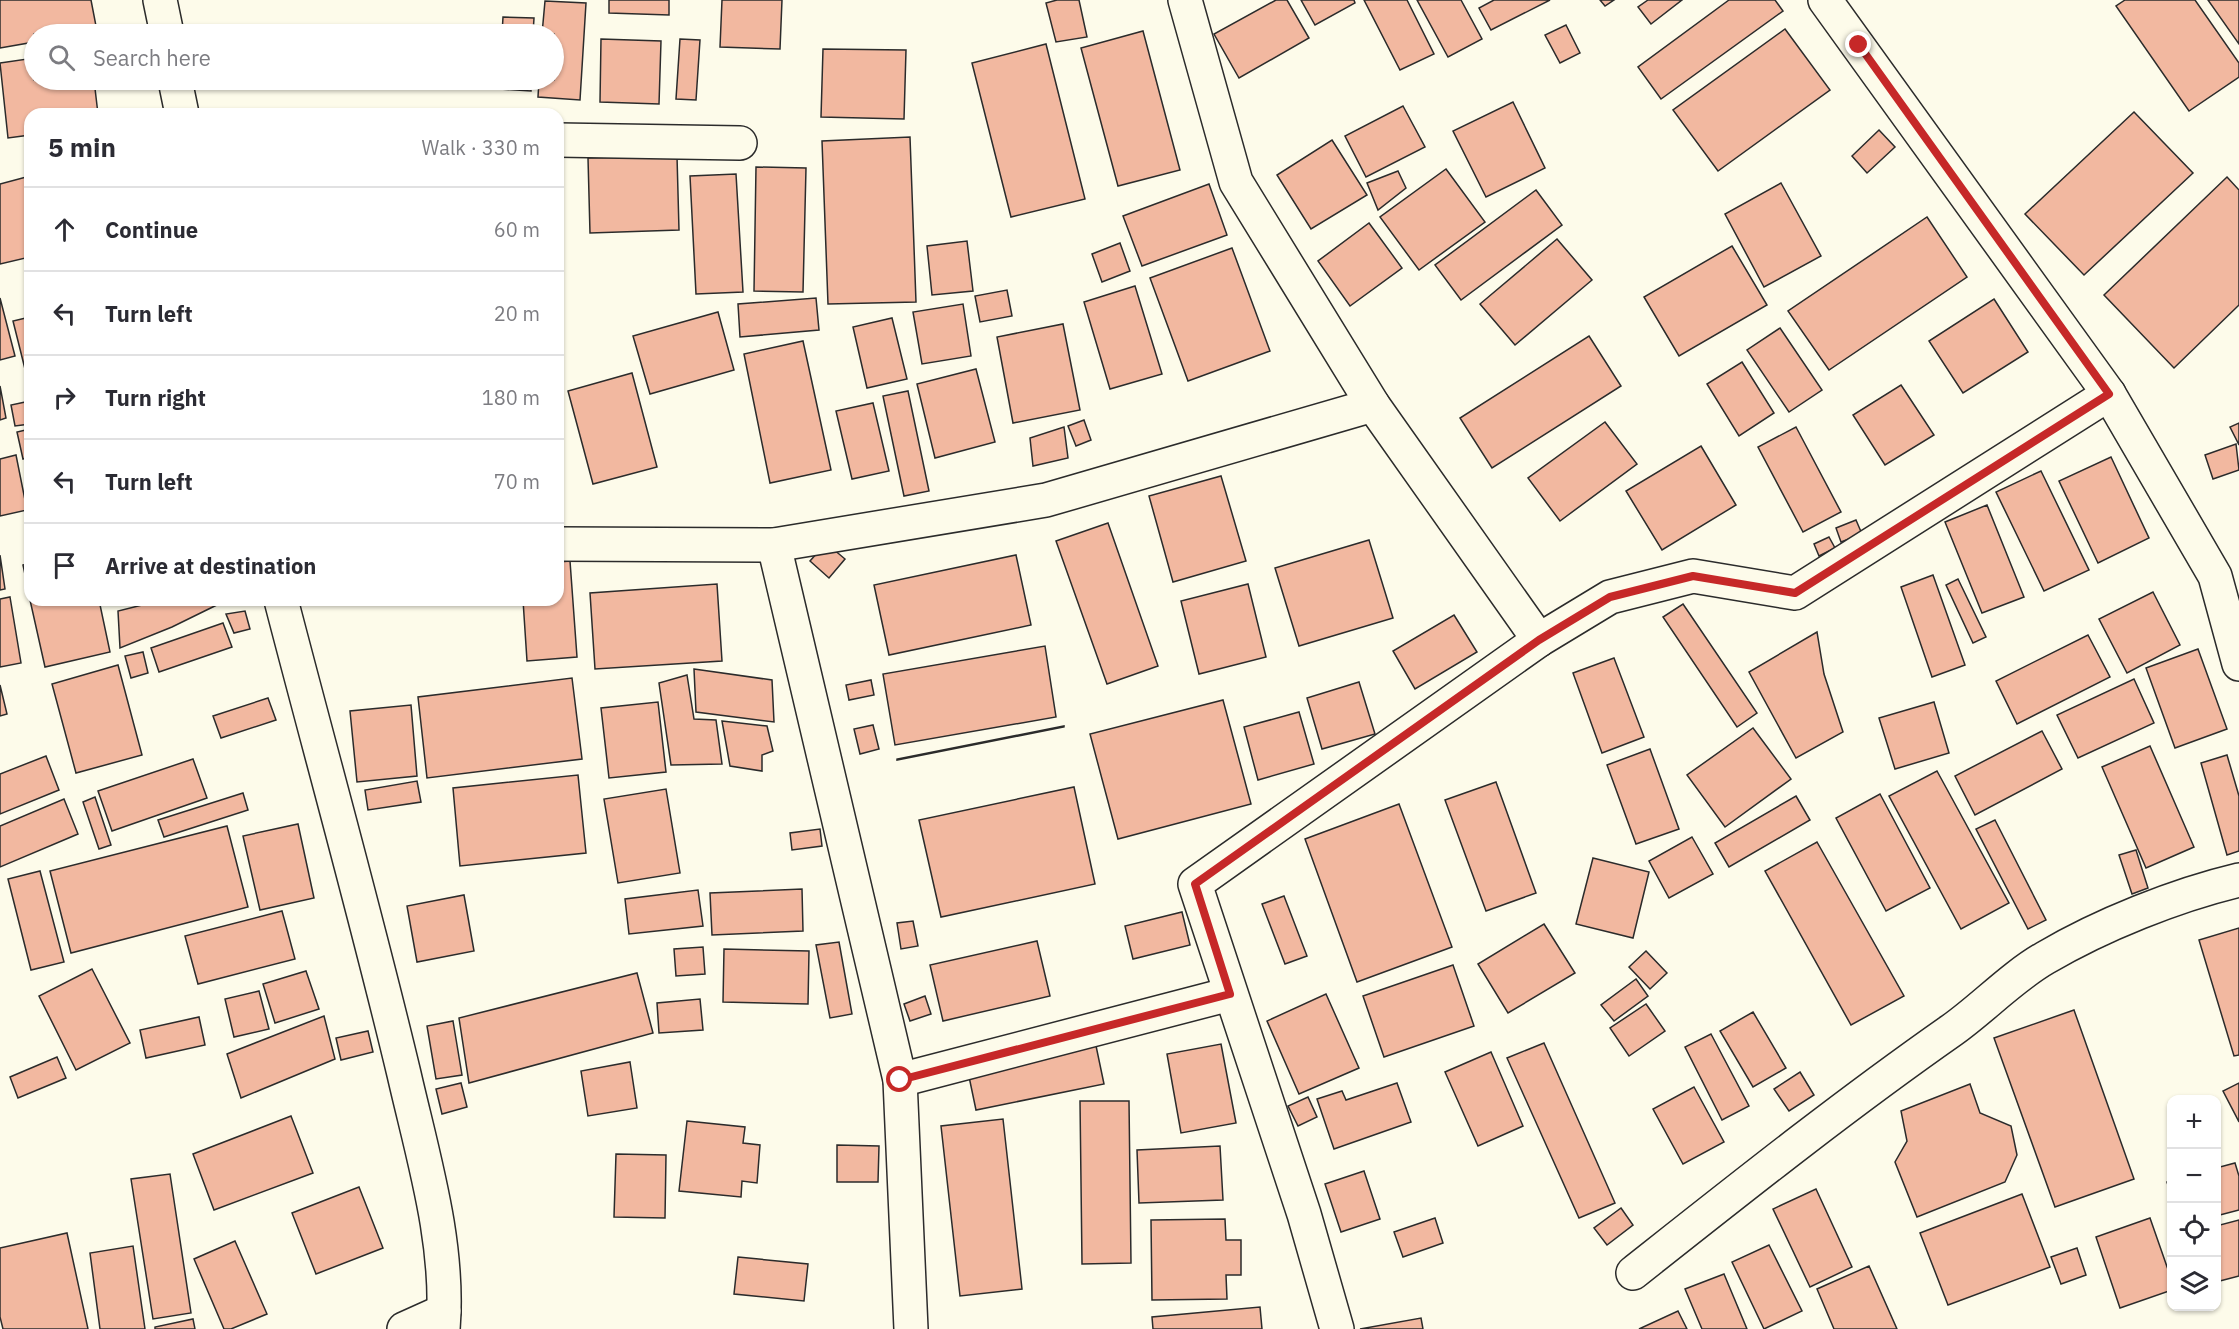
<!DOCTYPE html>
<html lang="en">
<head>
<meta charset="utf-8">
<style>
  :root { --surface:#fff; --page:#f7f7f7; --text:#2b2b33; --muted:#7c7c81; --line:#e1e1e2 }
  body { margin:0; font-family:"IBM Plex Sans",sans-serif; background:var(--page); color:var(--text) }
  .controls { position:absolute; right:18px; bottom:18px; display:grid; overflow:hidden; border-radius:12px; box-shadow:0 2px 4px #0004 }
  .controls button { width:54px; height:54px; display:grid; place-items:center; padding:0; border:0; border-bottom:2px solid var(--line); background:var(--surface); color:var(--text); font:30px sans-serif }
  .stop { position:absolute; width:18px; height:18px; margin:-14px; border:4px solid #c62828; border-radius:50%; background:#fff }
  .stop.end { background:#c62828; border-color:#fff; box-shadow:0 2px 6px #0008 }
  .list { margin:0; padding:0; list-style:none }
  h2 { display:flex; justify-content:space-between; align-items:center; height:78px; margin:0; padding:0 24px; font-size:26px }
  h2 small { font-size:20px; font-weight:400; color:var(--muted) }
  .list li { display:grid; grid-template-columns:39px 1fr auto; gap:18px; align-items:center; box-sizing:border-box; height:84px; padding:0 24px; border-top:2px solid var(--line) }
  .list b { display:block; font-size:22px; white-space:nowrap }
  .list em { font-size:20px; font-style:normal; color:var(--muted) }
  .icon { flex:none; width:33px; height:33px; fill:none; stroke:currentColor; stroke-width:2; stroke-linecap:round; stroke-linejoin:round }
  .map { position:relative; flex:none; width:2239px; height:1329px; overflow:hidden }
  .search { position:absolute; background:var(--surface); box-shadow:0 2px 4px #0004; left:24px; top:24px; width:540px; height:66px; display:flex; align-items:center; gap:15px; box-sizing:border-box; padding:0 21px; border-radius:33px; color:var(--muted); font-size:22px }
  .panel { position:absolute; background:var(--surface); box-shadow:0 2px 4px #0004; left:24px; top:108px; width:540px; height:498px; border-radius:18px }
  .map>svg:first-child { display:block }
</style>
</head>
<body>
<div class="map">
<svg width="2239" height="1329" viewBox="0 0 2239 1329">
  <rect width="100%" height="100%" fill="#fdfbea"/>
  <g fill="#f2b8a0" stroke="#2b2b2b" stroke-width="1.5">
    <path d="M0,0H91L97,31L77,34H34V42L0,48Z"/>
    <path d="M609,0H669V15L609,13Z"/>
    <path d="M722,0H782L780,49L720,47Z"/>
    <path d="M1057,0H1079L1087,37L1056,42L1046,3Z"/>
    <path d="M1276,0H1287L1309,38L1239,78L1214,34Z"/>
    <path d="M1301,0H1354L1355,3L1315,25Z"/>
    <path d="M1364,0H1407L1434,54L1400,70Z"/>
    <path d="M1417,0H1461L1482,39L1448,57Z"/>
    <path d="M1494,0H1550L1491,30L1479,8Z"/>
    <path d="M1600,0H1614L1605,6Z"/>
    <path d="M1648,0H1682L1651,24L1638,7Z"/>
    <path d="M1729,0H1775L1783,11L1661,99L1638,67Z"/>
    <path d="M2125,0H2195L2239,63V77L2189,111L2116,6Z"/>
    <path d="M2208,0H2239V44Z"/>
    <path d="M545,1L586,3L580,100L538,97L539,80H554V34H542Z"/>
    <path d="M503,17L534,18L533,34H502Z"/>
    <path d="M1566,25L1580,53L1560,63L1545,35Z"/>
    <path d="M1785,29L1830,90L1718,171L1673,110Z"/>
    <path d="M1143,31L1180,170L1118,186L1081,48Z"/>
    <path d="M601,39L661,41L659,104L600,102Z"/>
    <path d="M680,39L700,40L696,100L676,99Z"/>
    <path d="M1046,44L1085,199L1011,217L972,63Z"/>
    <path d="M823,49L906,50L904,119L821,117Z"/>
    <path d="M34,58V80H94L98,114H30V135L8,138L0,63Z"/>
    <path d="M500,80H531V91L500,89Z"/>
    <path d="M1513,102L1545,168L1486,197L1453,131Z"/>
    <path d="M1403,106L1425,147L1366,177L1345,136Z"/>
    <path d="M2134,112L2193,173L2084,275L2025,214Z"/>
    <path d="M1879,130L1895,147L1867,173L1852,156Z"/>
    <path d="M910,137L916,302L828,304L822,141Z"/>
    <path d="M1332,140L1367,195L1311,229L1277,175Z"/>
    <path d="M677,156L679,230L590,233L588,158Z"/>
    <path d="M756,167L806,168L803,292L754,291Z"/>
    <path d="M1446,169L1485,222L1419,270L1380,217Z"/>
    <path d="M1398,171L1406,188L1378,210L1367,183Z"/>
    <path d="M736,174L743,292L696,294L690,176Z"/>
    <path d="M30,176V257L0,264V184Z"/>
    <path d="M2227,177L2239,190V305L2174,368L2104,295Z"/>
    <path d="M1781,183L1821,256L1764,287L1725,214Z"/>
    <path d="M1209,184L1227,235L1142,266L1123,216Z"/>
    <path d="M1536,190L1562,225L1461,300L1435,265Z"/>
    <path d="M1927,217L1967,277L1829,370L1788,311Z"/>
    <path d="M1369,223L1402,268L1350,306L1318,261Z"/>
    <path d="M1557,239L1592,280L1515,345L1480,304Z"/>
    <path d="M967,241L973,291L932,295L927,246Z"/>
    <path d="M1120,243L1130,271L1102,282L1092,254Z"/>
    <path d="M1732,246L1767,305L1679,356L1644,297Z"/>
    <path d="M1232,248L1270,351L1188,381L1150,278Z"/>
    <path d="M1135,286L1162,374L1110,389L1084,302Z"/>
    <path d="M1007,290L1012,316L980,322L975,296Z"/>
    <path d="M0,298L15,356L0,360Z"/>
    <path d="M816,298L819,330L740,337L738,304Z"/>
    <path d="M1994,299L2028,352L1963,393L1929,341Z"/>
    <path d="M963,304L971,356L922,364L913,312Z"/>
    <path d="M718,312L734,370L650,394L633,336Z"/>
    <path d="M30,317V368L25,369L13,321Z"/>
    <path d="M892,318L907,379L867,388L853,327Z"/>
    <path d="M1063,324L1080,410L1013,423L997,337Z"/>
    <path d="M1780,328L1822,390L1789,412L1747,350Z"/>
    <path d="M1589,336L1621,386L1492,468L1460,418Z"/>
    <path d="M803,341L831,470L770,483L744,354Z"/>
    <path d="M1742,362L1774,413L1739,436L1707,384Z"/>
    <path d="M976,369L995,442L935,458L917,384Z"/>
    <path d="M632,373L657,467L593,484L568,391Z"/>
    <path d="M1901,385L1934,435L1885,465L1853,415Z"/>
    <path d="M0,386L6,418L0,420Z"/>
    <path d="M908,391L929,491L904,496L883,396Z"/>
    <path d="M30,401V424L15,426L11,405Z"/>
    <path d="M873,403L889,471L852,479L836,411Z"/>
    <path d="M1084,420L1091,440L1076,446L1068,426Z"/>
    <path d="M1605,422L1637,464L1560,521L1528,478Z"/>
    <path d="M2239,423V445L2230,427Z"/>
    <path d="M1064,427L1068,458L1033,466L1030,438Z"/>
    <path d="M1796,427L1841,512L1803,532L1758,447Z"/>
    <path d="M30,429V457L23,459L17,432Z"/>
    <path d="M2236,444L2239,470L2213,479L2205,455Z"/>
    <path d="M1701,446L1736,505L1662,550L1626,491Z"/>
    <path d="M16,455L27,510L0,516V459Z"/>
    <path d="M2111,457L2149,538L2098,563L2059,481Z"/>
    <path d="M2041,471L2089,570L2044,591L1996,492Z"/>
    <path d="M1221,476L1246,561L1173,582L1149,496Z"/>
    <path d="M1987,505L2024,597L1982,613L1945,522Z"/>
    <path d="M1856,520L1862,534L1841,542L1836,528Z"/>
    <path d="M1108,523L1158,666L1107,684L1056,541Z"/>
    <path d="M1829,537L1835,548L1819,556L1814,544Z"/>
    <path d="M1369,540L1393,618L1299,646L1275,568Z"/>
    <path d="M826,543L845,559L829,578L810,561Z"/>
    <path d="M0,555L5,589L0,590Z"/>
    <path d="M1016,555L1031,625L889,655L874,585Z"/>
    <path d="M570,561L577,657L527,661L523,600H558V562Z"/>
    <path d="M30,563V598L23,565Z"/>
    <path d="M1933,575L1965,665L1932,677L1901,587Z"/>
    <path d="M1958,579L1986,637L1973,643L1946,585Z"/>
    <path d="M717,584L722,661L595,669L590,593Z"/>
    <path d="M1248,584L1266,657L1199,674L1181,601Z"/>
    <path d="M2153,592L2180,645L2127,673L2099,619Z"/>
    <path d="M10,597L21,663L0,667V599Z"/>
    <path d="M30,600H99L110,652L45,667Z"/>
    <path d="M162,600H227L172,627L120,648L118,611Z"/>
    <path d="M1683,604L1757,713L1737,727L1663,617Z"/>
    <path d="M245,611L250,629L234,633L226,614Z"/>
    <path d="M1454,615L1477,652L1415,689L1393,651Z"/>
    <path d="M223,623L232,647L159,672L151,648Z"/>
    <path d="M1817,632L1824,674L1843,732L1796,758L1749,672Z"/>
    <path d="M2088,635L2110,677L2017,724L1996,681Z"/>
    <path d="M1045,646L1056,717L895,745L883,674Z"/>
    <path d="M2198,649L2227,729L2175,748L2146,668Z"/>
    <path d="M143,652L148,673L131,678L125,656Z"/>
    <path d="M1614,658L1644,737L1602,753L1573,673Z"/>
    <path d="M118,665L142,755L76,773L52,684Z"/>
    <path d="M694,669L772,680L774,722L696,712Z"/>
    <path d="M687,675L694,719L716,720L722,764L671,765L659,683Z"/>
    <path d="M572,678L582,759L427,778L418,697Z"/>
    <path d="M2134,679L2154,723L2078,758L2057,715Z"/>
    <path d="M871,680L874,695L849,700L846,685Z"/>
    <path d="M1359,682L1375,734L1322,749L1307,698Z"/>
    <path d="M0,685L7,714L0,716Z"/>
    <path d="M268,698L276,720L221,738L213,716Z"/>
    <path d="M1223,700L1251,804L1118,839L1090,734Z"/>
    <path d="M658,702L666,772L609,778L601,708Z"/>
    <path d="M1934,702L1949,753L1895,769L1879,718Z"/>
    <path d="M411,705L417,776L357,782L350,711Z"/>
    <path d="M1299,712L1314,764L1258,780L1244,727Z"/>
    <path d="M722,721L767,726L773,751L762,755V771L730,766Z"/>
    <path d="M873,725L879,749L860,754L854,729Z"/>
    <path d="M1064,726V727L897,760V759Z"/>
    <path d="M1753,728L1791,779L1725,827L1687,775Z"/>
    <path d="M2042,731L2062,769L1975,815L1955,776Z"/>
    <path d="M2150,746L2194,847L2146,868L2102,767Z"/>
    <path d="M1650,749L1679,829L1636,844L1607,765Z"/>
    <path d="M2227,755L2239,796V851L2227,855L2201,763Z"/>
    <path d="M46,756L59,790L0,814V774Z"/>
    <path d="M193,759L207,798L112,831L98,791Z"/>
    <path d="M1937,771L2009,903L1961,929L1889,796Z"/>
    <path d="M578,775L586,853L460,866L453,788Z"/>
    <path d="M417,781L421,802L368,810L365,790Z"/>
    <path d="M1496,782L1536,893L1486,911L1445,800Z"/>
    <path d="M1074,787L1095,884L941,917L919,820Z"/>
    <path d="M666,789L680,873L618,883L604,799Z"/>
    <path d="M243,793L248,810L164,837L158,820Z"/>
    <path d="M1880,794L1930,888L1886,911L1836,818Z"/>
    <path d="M1796,796L1810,820L1729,867L1715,843Z"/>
    <path d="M95,797L111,845L99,849L83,802Z"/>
    <path d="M64,799L78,834L0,867V826Z"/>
    <path d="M1399,804L1452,947L1357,982L1305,839Z"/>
    <path d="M1995,820L2046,920L2028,929L1976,829Z"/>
    <path d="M298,824L314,898L260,910L243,836Z"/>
    <path d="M227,826L248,907L71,953L50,871Z"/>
    <path d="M820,829L822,846L792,850L790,833Z"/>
    <path d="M1692,837L1713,874L1669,898L1649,861Z"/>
    <path d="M1817,842L1904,996L1851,1025L1765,871Z"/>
    <path d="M2136,850L2148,888L2132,894L2119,855Z"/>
    <path d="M1593,858L1649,872L1633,938L1576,924Z"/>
    <path d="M40,871L64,962L31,970L8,879Z"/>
    <path d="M802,889L803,931L712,935L710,893Z"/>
    <path d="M698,890L703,926L629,934L625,899Z"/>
    <path d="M464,895L474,951L417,962L407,906Z"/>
    <path d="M1284,896L1307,956L1285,964L1262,904Z"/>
    <path d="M282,911L295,959L198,984L185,936Z"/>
    <path d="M1182,912L1190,945L1133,959L1125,926Z"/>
    <path d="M913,921L918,946L901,949L897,923Z"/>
    <path d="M1544,924L1575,973L1508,1013L1478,964Z"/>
    <path d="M2239,928V1055L2234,1056L2199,940Z"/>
    <path d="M1037,941L1050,996L943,1021L930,965Z"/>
    <path d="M839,942L852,1014L830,1018L816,945Z"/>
    <path d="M703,947L705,974L676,976L674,949Z"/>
    <path d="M724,949L809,951L808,1004L723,1002Z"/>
    <path d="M1646,951L1667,973L1650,989L1629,967Z"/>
    <path d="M1453,965L1474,1026L1384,1057L1363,996Z"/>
    <path d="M92,969L130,1043L76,1070L39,996Z"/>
    <path d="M306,971L319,1009L275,1023L263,984Z"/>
    <path d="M637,973L653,1033L469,1083L459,1018Z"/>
    <path d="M1636,979L1648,996L1614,1021L1601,1005Z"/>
    <path d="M259,991L269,1029L234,1037L225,999Z"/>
    <path d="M1326,994L1359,1068L1299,1094L1267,1021Z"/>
    <path d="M925,996L931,1014L910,1021L904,1004Z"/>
    <path d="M700,999L703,1030L659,1033L657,1003Z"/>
    <path d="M1646,1004L1665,1031L1629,1056L1610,1028Z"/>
    <path d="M2074,1010L2134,1179L2055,1207L1994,1038Z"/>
    <path d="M1753,1012L1786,1068L1753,1087L1720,1031Z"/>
    <path d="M324,1016L335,1059L241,1098L227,1054Z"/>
    <path d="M199,1017L205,1045L146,1058L140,1030Z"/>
    <path d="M453,1021L462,1075L436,1079L427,1026Z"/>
    <path d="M368,1031L373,1052L341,1060L336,1038Z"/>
    <path d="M1711,1034L1749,1106L1722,1120L1685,1047Z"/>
    <path d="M1095,1041L1104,1084L976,1110L967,1067Z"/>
    <path d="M1544,1043L1615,1203L1579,1218L1507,1058Z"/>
    <path d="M1221,1044L1236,1123L1181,1133L1167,1054Z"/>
    <path d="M1491,1052L1523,1126L1478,1146L1445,1072Z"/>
    <path d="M57,1057L66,1078L18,1098L10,1077Z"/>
    <path d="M630,1062L637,1108L588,1116L581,1071Z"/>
    <path d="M1800,1072L1814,1095L1789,1111L1774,1089Z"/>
    <path d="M461,1083L467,1107L442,1114L436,1089Z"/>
    <path d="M1397,1083L1411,1122L1334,1149L1317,1099L1342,1091L1346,1100Z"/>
    <path d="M2239,1083V1122L2223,1091Z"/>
    <path d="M1970,1084L1980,1113L2011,1126L2017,1155L2005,1182L1917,1217L1895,1162L1907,1141L1901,1111Z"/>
    <path d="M1694,1087L1724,1142L1683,1164L1653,1109Z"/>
    <path d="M1308,1097L1317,1117L1298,1126L1288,1106Z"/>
    <path d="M1080,1101H1129L1131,1263L1082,1264Z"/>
    <path d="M291,1116L313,1173L214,1210L193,1154Z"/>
    <path d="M1003,1119L1022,1289L960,1296L941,1126Z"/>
    <path d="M687,1121L745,1127L743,1143L760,1145L757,1183L742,1181L741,1197L679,1191Z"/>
    <path d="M837,1145L879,1146L878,1182H837Z"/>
    <path d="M1220,1146L1223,1200L1139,1203L1137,1150Z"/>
    <path d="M616,1154L666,1155L665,1218L614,1217Z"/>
    <path d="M2235,1163L2239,1176V1210L2216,1216V1168Z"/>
    <path d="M1364,1171L1380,1219L1341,1232L1325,1184Z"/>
    <path d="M170,1174L191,1313L153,1319L131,1179Z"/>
    <path d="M2172,1181V1198L2167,1182Z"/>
    <path d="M359,1187L383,1248L316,1274L292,1213Z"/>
    <path d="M1816,1189L1852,1267L1810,1287L1773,1209Z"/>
    <path d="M2022,1194L2050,1267L1948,1305L1920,1233Z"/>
    <path d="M1621,1208L1633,1225L1607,1245L1594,1228Z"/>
    <path d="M1435,1218L1443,1243L1403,1257L1394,1232Z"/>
    <path d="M2150,1218L2172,1281V1290L2120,1308L2096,1237Z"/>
    <path d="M1225,1219L1226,1240H1241V1275H1226L1227,1299L1152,1300L1151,1220Z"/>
    <path d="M2239,1220V1276L2216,1282V1226Z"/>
    <path d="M67,1233L88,1329H3L0,1317V1248Z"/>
    <path d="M235,1241L267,1314L231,1329H224L194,1259Z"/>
    <path d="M1769,1245L1802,1311L1764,1329L1732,1262Z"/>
    <path d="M133,1246L145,1329H100L90,1253Z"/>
    <path d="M2077,1248L2086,1275L2061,1284L2051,1257Z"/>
    <path d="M738,1257L808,1264L804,1301L734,1294Z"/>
    <path d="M1869,1266L1897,1329H1834L1817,1289Z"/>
    <path d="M1724,1274L1747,1329H1702L1685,1289Z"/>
    <path d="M1260,1307L1262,1329H1153L1152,1317Z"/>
    <path d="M1678,1311L1687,1329H1639Z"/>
    <path d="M1421,1318L1423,1329H1360Z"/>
    <path d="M193,1319L195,1329H155V1327Z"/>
  </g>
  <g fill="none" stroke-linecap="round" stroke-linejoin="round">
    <g stroke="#2b2b2b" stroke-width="36">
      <g id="minor">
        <path d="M160,0L167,34"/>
        <path d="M1185,0L1236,182L1373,405L1539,640L1195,884L1304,1214L1337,1329"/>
        <path d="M1825,0L2109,394L2215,576L2239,664"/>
        <path d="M175,80L182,114"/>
        <path d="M558,140L740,143"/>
        <path d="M558,544L774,545L1046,500L1373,405"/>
        <path d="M774,545L900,1080L911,1329"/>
        <path d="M281,600C322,758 366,915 404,1074C423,1157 450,1244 443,1329"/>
        <path d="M1539,640L1610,597L1693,576L1795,593L2109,394"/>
        <path d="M900,1080L1230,994"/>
        <path d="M1633,1273C1738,1190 1842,1107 1952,1030C1983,1008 2012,977 2045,958C2101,925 2176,895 2239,880"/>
        <path d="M404,1329L444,1311"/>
      </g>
    </g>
    <use href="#minor" stroke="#fdfbea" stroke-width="33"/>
  </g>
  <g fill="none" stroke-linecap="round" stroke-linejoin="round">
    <path stroke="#c62828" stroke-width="8" d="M900,1080L1230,994L1195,884L1539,640L1610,597L1693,576L1795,593L2109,394L1859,45"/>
  </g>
</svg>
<div class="controls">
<button>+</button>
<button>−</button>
<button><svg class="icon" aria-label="locate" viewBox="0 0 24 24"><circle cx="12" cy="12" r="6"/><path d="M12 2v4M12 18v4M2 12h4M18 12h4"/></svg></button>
<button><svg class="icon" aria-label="layers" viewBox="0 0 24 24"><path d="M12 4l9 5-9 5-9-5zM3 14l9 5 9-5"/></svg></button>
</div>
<div class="stop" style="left:900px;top:1080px"></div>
<div class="stop end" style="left:1859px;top:45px"></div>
<div class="search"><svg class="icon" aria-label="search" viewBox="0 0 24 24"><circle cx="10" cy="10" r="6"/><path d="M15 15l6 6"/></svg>Search here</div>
<section class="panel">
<h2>5 min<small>Walk · 330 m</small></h2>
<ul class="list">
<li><svg class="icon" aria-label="ahead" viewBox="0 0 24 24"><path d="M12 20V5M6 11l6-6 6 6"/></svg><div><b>Continue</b></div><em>60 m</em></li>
<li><svg class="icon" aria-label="left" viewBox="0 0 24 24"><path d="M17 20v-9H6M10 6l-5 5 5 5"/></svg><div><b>Turn left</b></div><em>20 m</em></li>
<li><svg class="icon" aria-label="right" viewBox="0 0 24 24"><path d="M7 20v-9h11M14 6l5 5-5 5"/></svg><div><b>Turn right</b></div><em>180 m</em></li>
<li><svg class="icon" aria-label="left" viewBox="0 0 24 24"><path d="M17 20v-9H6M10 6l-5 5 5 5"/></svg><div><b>Turn left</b></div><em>70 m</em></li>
<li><svg class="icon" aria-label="arrive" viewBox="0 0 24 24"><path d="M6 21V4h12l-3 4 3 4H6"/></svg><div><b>Arrive at destination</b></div></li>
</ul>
</section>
</div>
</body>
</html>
